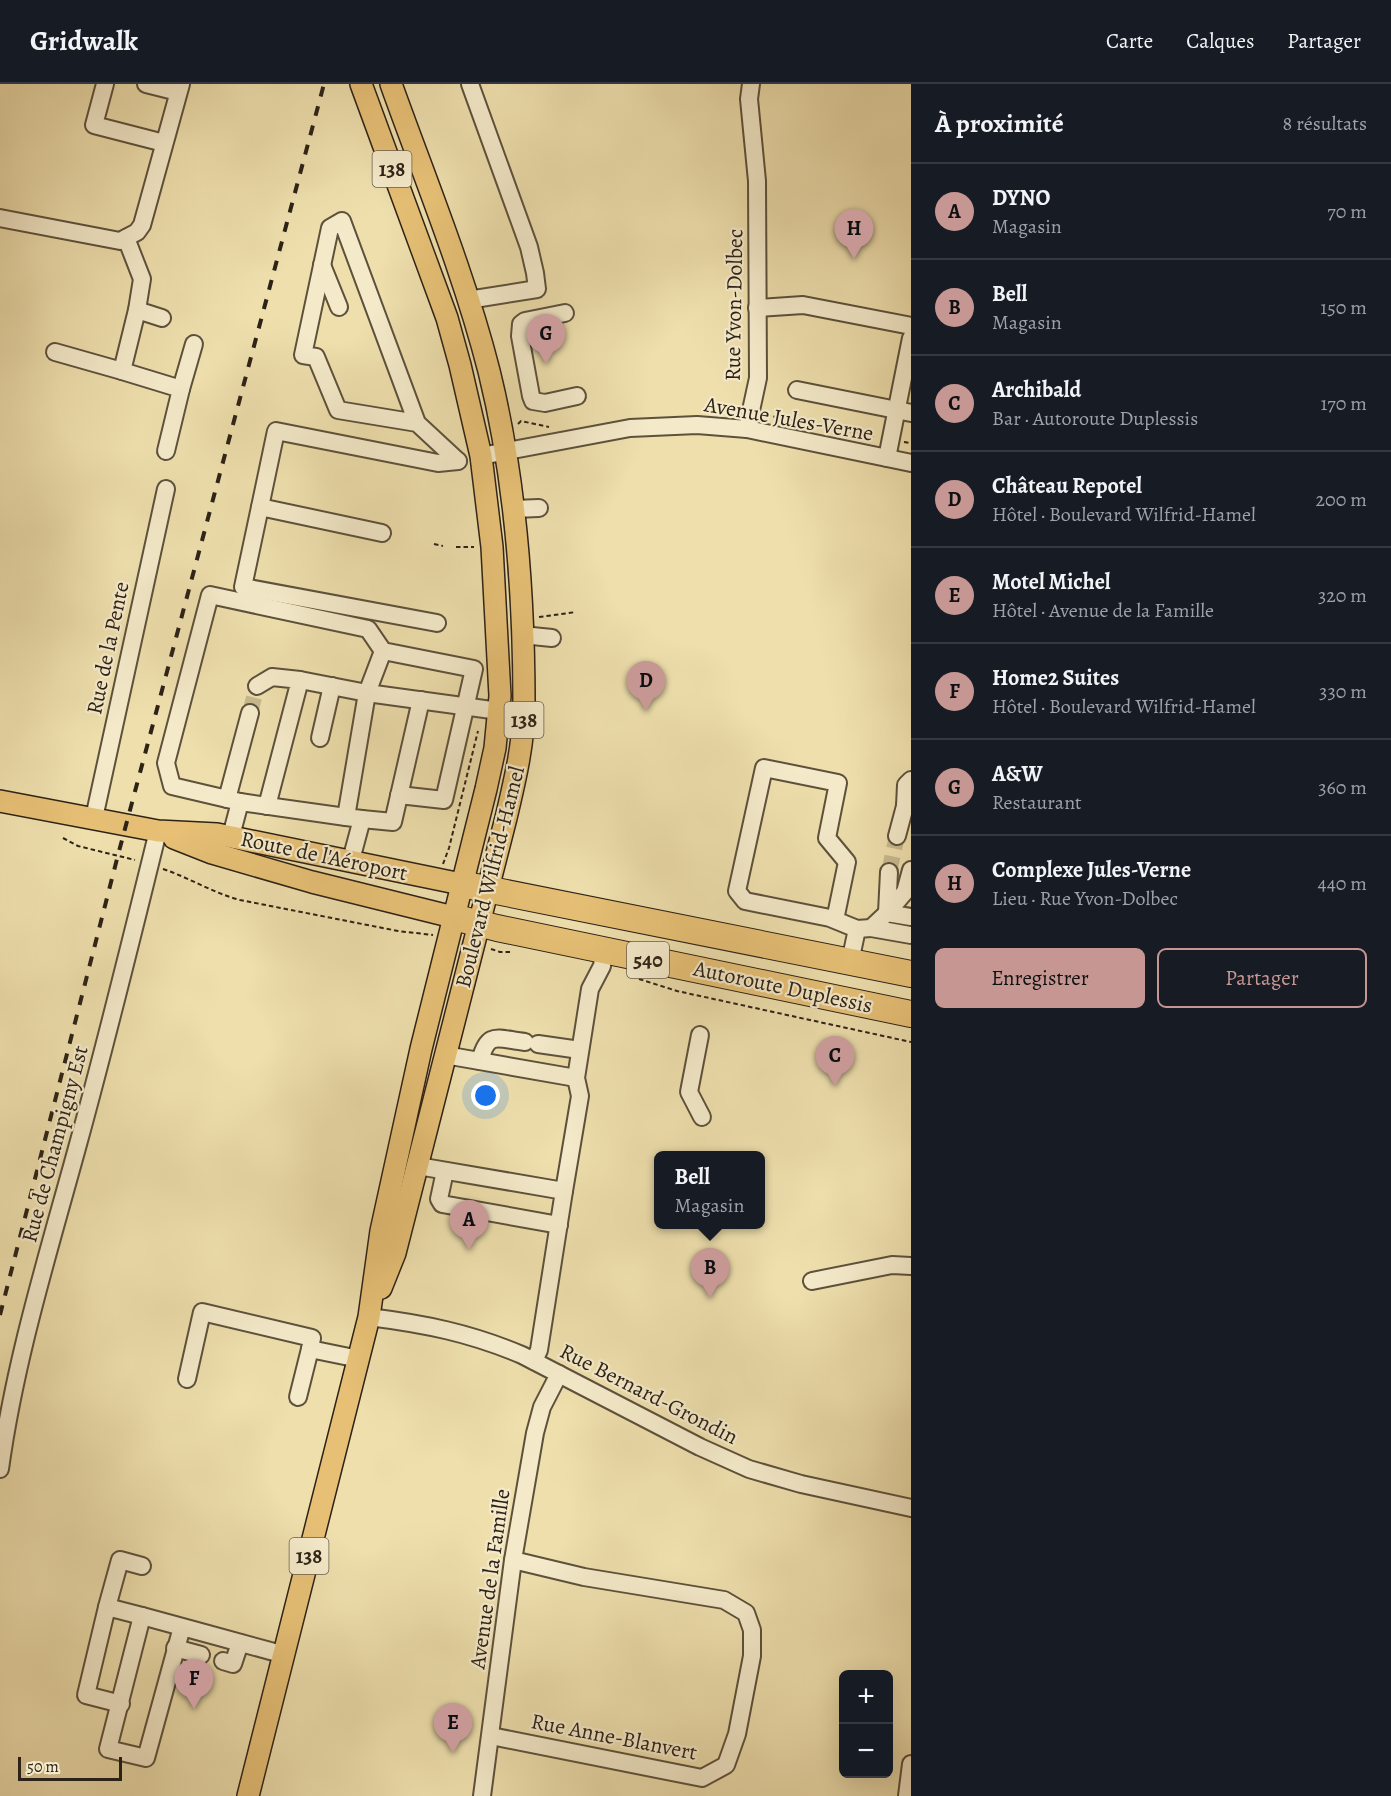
<!DOCTYPE html>
<html lang="fr">
<head>
<meta charset="utf-8">
<style>
  :root { --surface:#171b24; --page:#20242c; --text:#f1f3f6; --muted:#9ea1a6; --line:#363941; --accent:#c59692 }
  body { margin:0; font-family:Alegreya,serif; background:var(--page); color:var(--text) }
  .controls { position:absolute; right:18px; bottom:18px; display:grid; overflow:hidden; border-radius:9px; box-shadow:0 6px 24px #0002 }
  .controls button { width:54px; height:54px; display:grid; place-items:center; padding:0; border:0; border-bottom:2px solid var(--line); background:var(--surface); color:var(--text); font:30px sans-serif }
  .scale { position:absolute; left:18px; bottom:15px; width:104px; box-sizing:border-box; padding-left:6px; border:3px solid #2d2217; border-top:0; font-size:16px; line-height:21px; white-space:nowrap; color:#2d2217; -webkit-text-stroke:4px #f4eaca; paint-order:stroke }
  .you { position:absolute; left:486px; top:1012px; width:21px; height:21px; margin:-15px; border:4px solid #fff; border-radius:50%; background:#1a73e8; box-shadow:0 0 0 9px #1a73e833 }
  .badge { display:grid; place-items:center; width:39px; height:39px; border-radius:50%; background:var(--accent); color:#111; font-size:20px; font-weight:700 }
  .pin { position:absolute; translate:-50% -50px; filter:drop-shadow(0 2px 3px #0008) }
  .pin::after { content:''; position:absolute; top:32px; width:21px; height:18px; background:inherit; clip-path:polygon(0 0,100% 0,50% 100%) }
  .popup { position:absolute; left:654px; top:1067px; width:111px; height:78px; box-sizing:border-box; display:grid; place-content:center; border-radius:9px; background:var(--surface); filter:drop-shadow(0 2px 4px #0005); font-size:20px; white-space:nowrap; color:var(--muted) }
  .popup b { font-size:22px; color:var(--text) }
  .popup::after { content:''; position:absolute; left:50%; top:100%; margin-left:-12px; border:12px solid transparent; border-top-color:var(--surface) }
  .list { margin:0; padding:0; list-style:none }
  h2 { display:flex; justify-content:space-between; align-items:center; height:78px; margin:0; padding:0 24px; font-size:26px }
  h2 small { font-size:20px; font-weight:400; color:var(--muted) }
  .list li { display:grid; grid-template-columns:39px 1fr auto; gap:18px; align-items:center; box-sizing:border-box; height:96px; padding:0 24px; border-top:2px solid var(--line) }
  .list b { display:block; font-size:22px; white-space:nowrap }
  .list p { margin:0; font-size:20px; white-space:nowrap; color:var(--muted) }
  .list em { font-size:20px; font-style:normal; color:var(--muted) }
  .actions { display:flex; gap:12px; padding:18px 24px }
  .actions a { flex:1; padding:14px 0; border:2px solid var(--accent); border-radius:9px; text-align:center; font-size:21px; color:var(--accent) }
  .actions .main { background:var(--accent); color:#111 }
  .map { position:relative; flex:none; width:911px; height:1712px; overflow:hidden }
  header { display:flex; align-items:center; gap:36px; box-sizing:border-box; height:84px; padding:0 30px; background:var(--surface); border-bottom:2px solid var(--line) }
  header strong { font-size:28px }
  nav { display:flex; gap:33px; margin-inline-start:auto; font-size:21px }
  main { display:flex }
  aside { flex:1; background:var(--surface) }
  .map>svg:first-child { display:block }
</style>
</head>
<body>
<header>
<strong>Gridwalk</strong>
<nav><a>Carte</a><a>Calques</a><a>Partager</a></nav>
</header>
<main>
<div class="map">
<svg width="911" height="1712" viewBox="0 0 911 1712">
  <rect width="100%" height="100%" fill="#eedfad"/>
  <filter id="stains"><feTurbulence type="fractalNoise" baseFrequency=".00333" numOctaves="4"/><feColorMatrix values="0 0 0 0 .2 0 0 0 0 .09 0 0 0 0 .02 0 0 0 .5 -.17"/></filter>
  <radialGradient id="worn" r=".72"><stop offset=".6" stop-color="#630" stop-opacity="0"/><stop offset="1" stop-color="#630" stop-opacity=".3"/></radialGradient>
  <g fill="none" stroke-linecap="round" stroke-linejoin="round">
    <g stroke="#c7b98f" stroke-width="16" stroke-dasharray="16 8" stroke-linecap="butt">
      <path d="M250,629L257,602"/>
      <path d="M889,788L897,752"/>
    </g>
    <g stroke="#5d513c" stroke-width="20">
      <g id="minor">
        <path d="M105,0L94,41L164,59"/>
        <path d="M146,0L178,8"/>
        <path d="M0,134L120,157L137,148L142,141L181,0"/>
        <path d="M126,154L142,195L137,226L162,234"/>
        <path d="M322,181L339,223"/>
        <path d="M468,216L537,205L535,189L529,163L470,0"/>
        <path d="M757,224L803,221L911,242"/>
        <path d="M565,229L525,237L521,240L520,252L531,312L533,317L545,319L577,312"/>
        <path d="M55,268L122,287L137,226"/>
        <path d="M122,287L181,305L166,367"/>
        <path d="M181,305L194,260"/>
        <path d="M797,306L911,329"/>
        <path d="M417,339L338,326L316,273L303,271L330,144L342,137L417,339L458,377"/>
        <path d="M747,345L758,294L757,97L749,15L751,0"/>
        <path d="M481,372L630,344L697,341L747,345L911,379"/>
        <path d="M887,374L911,254"/>
        <path d="M260,423L276,347L438,379L458,377"/>
        <path d="M514,425L539,424"/>
        <path d="M382,449L260,423L243,503L437,539"/>
        <path d="M522,551L552,554"/>
        <path d="M300,596L367,609L499,627"/>
        <path d="M257,602L272,593L300,596L267,722"/>
        <path d="M320,654L332,602"/>
        <path d="M911,696L906,701L905,722L911,723"/>
        <path d="M227,715L250,629"/>
        <path d="M240,718L346,733"/>
        <path d="M94,734L166,405"/>
        <path d="M362,735L393,738L421,616"/>
        <path d="M231,752L240,718L172,702L166,679L210,511L368,545L383,567L474,585L444,716L399,711"/>
        <path d="M897,752L905,722"/>
        <path d="M351,776L362,735L346,733L367,609L383,567"/>
        <path d="M887,829L905,808L911,786"/>
        <path d="M887,829L889,788"/>
        <path d="M835,836L847,778L827,754L838,699L764,684L737,807L745,817L830,834L857,845L850,878"/>
        <path d="M871,844L911,851"/>
        <path d="M857,845L871,844L887,829L911,833"/>
        <path d="M700,951L689,1008L702,1033"/>
        <path d="M538,960L580,966"/>
        <path d="M445,971L576,994"/>
        <path d="M480,977C488,946 497,955 525,958"/>
        <path d="M418,1082L564,1107L539,1266L534,1277"/>
        <path d="M445,1087L439,1115L442,1120L559,1141"/>
        <path d="M564,1107L580,1012L576,994L590,905L602,882L604,867"/>
        <path d="M812,1197L892,1181L911,1182"/>
        <path d="M369,1233C425,1240 470,1249 522,1271L700,1363L749,1385L801,1400L911,1424"/>
        <path d="M187,1295L202,1228L312,1254L310,1265L359,1275"/>
        <path d="M298,1313L310,1265"/>
        <path d="M0,1385C15,1276 48,1170 77,1064C106,959 132,853 158,747"/>
        <path d="M107,1523L120,1476L142,1482"/>
        <path d="M182,1543L146,1674L108,1665L142,1532C190,1545 237,1558 285,1571"/>
        <path d="M175,1564L201,1571"/>
        <path d="M223,1577L233,1580L240,1559"/>
        <path d="M121,1620L86,1611L107,1523L142,1532"/>
        <path d="M491,1652L702,1694L726,1681L737,1650L752,1572V1546L746,1529L724,1516L584,1493L513,1476"/>
        <path d="M482,1712L513,1476L535,1349L542,1323L559,1290"/>
        <path d="M907,1712L911,1680"/>
      </g>
    </g>
    <g stroke="#2d2217" stroke-width="24">
      <g id="major">
        <path d="M0,717L158,747L217,750L461,800"/>
        <path d="M174,754L212,769L312,798L453,833"/>
        <path d="M381,1204L395,1169L506,734C515,696 524,659 524,620C524,508 516,396 489,287C464,189 425,95 391,0"/>
        <path d="M248,1712L369,1233L381,1147L421,965L486,705L495,664L500,612L492,463L481,372L460,281L447,234L361,0"/>
      </g>
    </g>
    <g stroke="#2d2217" stroke-width="28">
      <g id="highway">
        <path d="M461,800L911,890"/>
        <path d="M453,833L497,844L911,930"/>
      </g>
    </g>
    <g stroke="#2d2217" stroke-width="2" stroke-dasharray="4.5 3" stroke-linecap="butt">
      <path d="M766,331L875,352"/>
      <path d="M518,340L521,337L549,343"/>
      <path d="M904,358L911,359"/>
      <path d="M434,460L443,462"/>
      <path d="M456,463H474"/>
      <path d="M539,533L576,528"/>
      <path d="M63,754L78,762L135,776"/>
      <path d="M443,780L449,764L478,647"/>
      <path d="M163,785C190,794 213,809 240,816L398,847L433,851"/>
      <path d="M491,865L500,868H512"/>
      <path d="M639,895L677,907L911,958"/>
    </g>
    <use href="#minor" stroke="#f4eaca" stroke-width="16"/>
    <use href="#major" stroke="#e7c076" stroke-width="21"/>
    <use href="#highway" stroke="#e7c076" stroke-width="26"/>
    <path stroke="#2d2217" stroke-width="4" stroke-dasharray="10 10" stroke-linecap="butt" d="M0,1231L118,771L324,0"/>
  </g>
  <g text-anchor="middle" dominant-baseline="central" stroke-width="4.5" stroke-linejoin="round" paint-order="stroke">
    <g fill="#f4eaca" stroke="#695e4d" stroke-width="1.5">
      <rect x="372.5" y="67" width="39" height="36" rx="4.5"/>
      <rect x="504.5" y="618" width="39" height="36" rx="4.5"/>
      <rect x="627" y="858" width="42" height="36" rx="4.5"/>
      <rect x="289.5" y="1454" width="39" height="36" rx="4.5"/>
    </g>
    <g font-size="21" font-weight="bold" fill="#2d2217">
      <text x="392" y="85">138</text>
      <text x="524" y="636">138</text>
      <text x="648" y="876">540</text>
      <text x="309" y="1472">138</text>
    </g>
    <g font-size="22" fill="#2d2217" stroke="#f4eaca">
      <text transform="translate(734 221) rotate(-89)">Rue Yvon-Dolbec</text>
      <text transform="translate(789 335) rotate(10)">Avenue Jules-Verne</text>
      <text transform="translate(108 564) rotate(-78)">Rue de la Pente</text>
      <text transform="translate(324 772) rotate(12)">Route de l'Aéroport</text>
      <text transform="translate(490 793) rotate(-76)">Boulevard Wilfrid-Hamel</text>
      <text transform="translate(783 903) rotate(12)">Autoroute Duplessis</text>
      <text transform="translate(55 1060) rotate(-75)">Rue de Champigny Est</text>
      <text transform="translate(649 1310) rotate(27)">Rue Bernard-Grondin</text>
      <text transform="translate(490 1495) rotate(-82)">Avenue de la Famille</text>
      <text transform="translate(614 1653) rotate(11)">Rue Anne-Blanvert</text>
    </g>
  </g>
  <rect width="100%" height="100%" filter="url(#stains)"/>
  <rect width="100%" height="100%" fill="url(#worn)"/>
</svg>
<div class="controls">
<button>+</button>
<button>−</button>
</div>
<div class="scale">50 m</div>
<div class="you"></div>
<div class="pin badge" style="left:469px;top:1166px">A</div>
<div class="pin badge" style="left:710px;top:1214px">B</div>
<div class="popup"><b>Bell</b>Magasin</div>
<div class="pin badge" style="left:835px;top:1002px">C</div>
<div class="pin badge" style="left:646px;top:627px">D</div>
<div class="pin badge" style="left:453px;top:1669px">E</div>
<div class="pin badge" style="left:194px;top:1625px">F</div>
<div class="pin badge" style="left:546px;top:280px">G</div>
<div class="pin badge" style="left:854px;top:175px">H</div>
</div>
<aside>
<h2>À proximité<small>8 résultats</small></h2>
<ul class="list">
<li><span class="badge">A</span><div><b>DYNO</b><p>Magasin</p></div><em>70 m</em></li>
<li><span class="badge">B</span><div><b>Bell</b><p>Magasin</p></div><em>150 m</em></li>
<li><span class="badge">C</span><div><b>Archibald</b><p>Bar · Autoroute Duplessis</p></div><em>170 m</em></li>
<li><span class="badge">D</span><div><b>Château Repotel</b><p>Hôtel · Boulevard Wilfrid-Hamel</p></div><em>200 m</em></li>
<li><span class="badge">E</span><div><b>Motel Michel</b><p>Hôtel · Avenue de la Famille</p></div><em>320 m</em></li>
<li><span class="badge">F</span><div><b>Home2 Suites</b><p>Hôtel · Boulevard Wilfrid-Hamel</p></div><em>330 m</em></li>
<li><span class="badge">G</span><div><b>A&amp;W</b><p>Restaurant</p></div><em>360 m</em></li>
<li><span class="badge">H</span><div><b>Complexe Jules-Verne</b><p>Lieu · Rue Yvon-Dolbec</p></div><em>440 m</em></li>
</ul>
<div class="actions"><a class="main">Enregistrer</a><a>Partager</a></div>
</aside>
</main>
</body>
</html>
